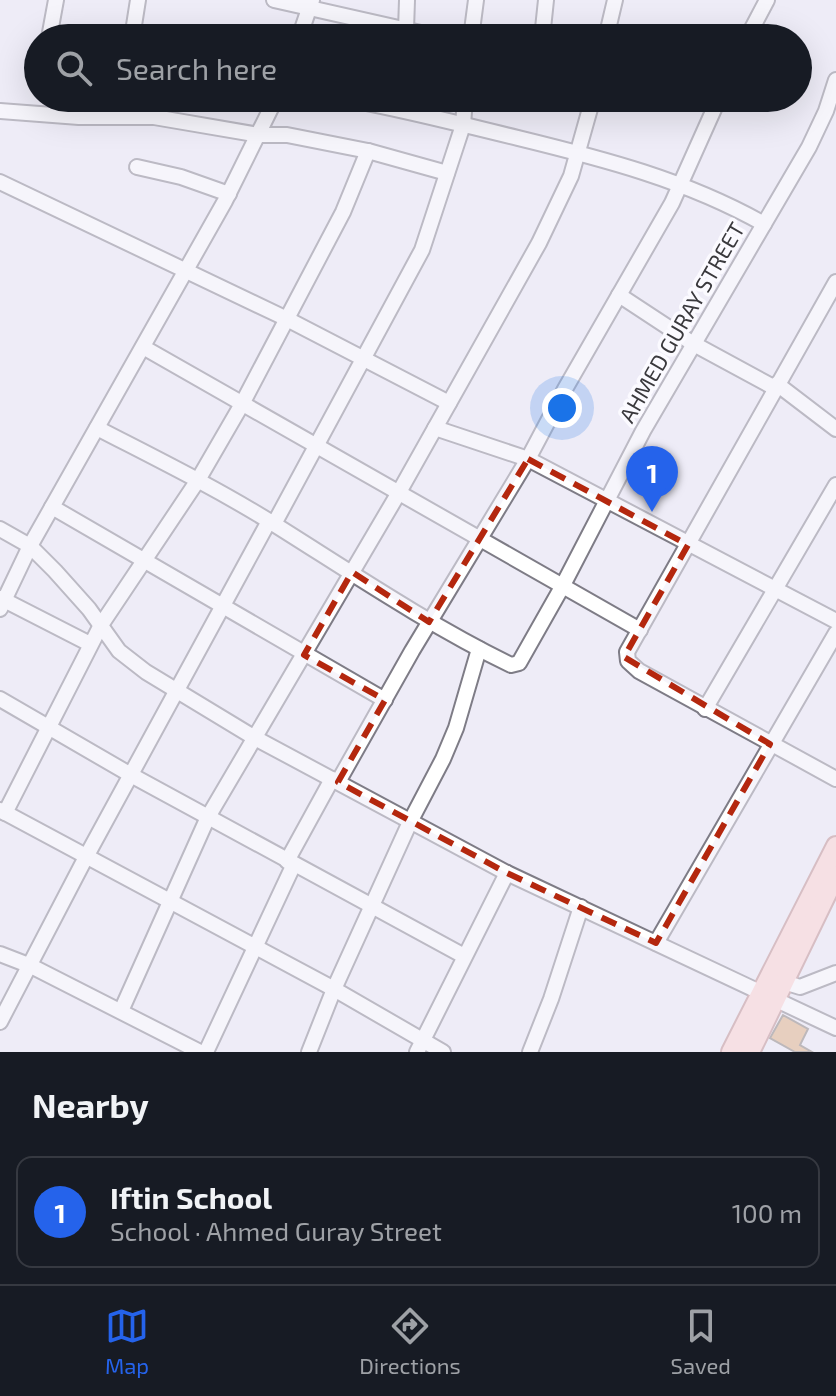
<!DOCTYPE html>
<html lang="en">
<head>
<meta charset="utf-8">
<style>
  :root { --surface:#171b24; --page:#20242c; --text:#f1f3f6; --muted:#9ea1a6; --line:#363941; --accent:#2563eb }
  body { margin:0; font-family:"Exo 2",sans-serif; background:var(--page); color:var(--text) }
  .you { position:absolute; left:562px; top:408px; width:28px; height:28px; margin:-20px; border:6px solid #fff; border-radius:50%; background:#1a73e8; box-shadow:0 0 0 12px #1a73e833 }
  .badge { display:grid; place-items:center; width:52px; height:52px; border-radius:50%; background:var(--accent); color:#fff; font-size:26px; font-weight:700 }
  .pin { position:absolute; translate:-50% -66px; filter:drop-shadow(0 2px 4px #0008) }
  .pin::after { content:''; position:absolute; top:42px; width:28px; height:24px; background:inherit; clip-path:polygon(0 0,100% 0,50% 100%) }
  .list { margin:0; padding:0; list-style:none }
  h2 { display:flex; justify-content:space-between; align-items:center; height:104px; margin:0; padding:0 32px; font-size:34px }
  h2 small { font-size:26px; font-weight:400; color:var(--muted) }
  .list li { display:grid; grid-template-columns:52px 1fr auto; gap:24px; align-items:center; box-sizing:border-box; height:112px; margin:0 16px 16px; padding:0 16px; border:2px solid var(--line); border-radius:16px }
  .list b { display:block; font-size:30px; white-space:nowrap }
  .list p { margin:0; font-size:26px; white-space:nowrap; color:var(--muted) }
  .list em { font-size:26px; font-style:normal; color:var(--muted) }
  .icon { flex:none; width:44px; height:44px; fill:none; stroke:currentColor; stroke-width:2; stroke-linecap:round; stroke-linejoin:round }
  .map { position:relative; flex:none; width:836px; height:1052px; overflow:hidden }
  .search { position:absolute; background:var(--surface); box-shadow:0 8px 32px #0002; left:24px; right:24px; top:24px; height:88px; display:flex; align-items:center; gap:20px; box-sizing:border-box; padding:0 28px; border-radius:44px; color:var(--muted); font-size:30px }
  .sheet { height:232px; background:var(--surface) }
  nav { display:flex; justify-content:space-around; align-items:center; box-sizing:border-box; height:112px; border-top:2px solid var(--line); background:var(--surface); font-size:22px; color:var(--muted) }
  nav a { display:grid; justify-items:center; gap:4px }
  nav .on { color:var(--accent) }
  .map>svg:first-child { display:block }
</style>
</head>
<body>
<div class="map">
<svg width="836" height="1052" viewBox="0 0 836 1052">
  <rect width="100%" height="100%" fill="#eeecf7"/>
  <path fill="#ddab7b" stroke="#807871" stroke-width="2" d="M783,1015L808,1029L800,1045L812,1052H795L770,1038Z"/>
  <g fill="none" stroke-linecap="round" stroke-linejoin="round">
    <g stroke="#7e7c86" stroke-width="18">
      <g id="minor">
        <path d="M274,0L443,38"/>
        <path d="M406,30L407,0"/>
        <path d="M49,38L56,0"/>
        <path d="M132,38L138,0"/>
        <path d="M299,38L312,0"/>
        <path d="M471,38L476,0"/>
        <path d="M542,38L546,0"/>
        <path d="M606,38L615,0"/>
        <path d="M747,38L767,0"/>
        <path d="M340,98C400,108 459,124 518,138C604,159 686,180 764,224"/>
        <path d="M0,111L79,117H154L259,135H287L368,151L447,173"/>
        <path d="M137,167L181,177L229,194"/>
        <path d="M0,182L285,318L449,403"/>
        <path d="M836,282L627,652L628,661L639,671L836,779"/>
        <path d="M619,295L692,343L775,388"/>
        <path d="M143,347L640,630"/>
        <path d="M777,384L836,429"/>
        <path d="M97,428C155,458 214,487 269,521C349,571 427,624 511,665L519,663L562,587L643,431L809,147L826,111L836,80"/>
        <path d="M435,428L528,459L836,621"/>
        <path d="M52,507L385,700"/>
        <path d="M274,524L422,250L463,125L465,98"/>
        <path d="M0,529L30,546L55,571L89,609L119,651L146,672L255,738L507,873L836,1028"/>
        <path d="M0,598L90,644"/>
        <path d="M0,609L30,546L225,201L276,98"/>
        <path d="M0,699L131,775L464,956"/>
        <path d="M705,709L836,485"/>
        <path d="M338,782L412,651L528,459L565,389L672,203L719,98"/>
        <path d="M0,810L334,989L443,1052"/>
        <path d="M5,813L101,625L198,480L242,404L343,212L368,151"/>
        <path d="M287,861L332,779"/>
        <path d="M656,943L836,633"/>
        <path d="M0,954L31,966L200,1052"/>
        <path d="M774,979L800,987L836,973"/>
        <path d="M121,1011L208,817L398,494L539,243L571,176L593,98"/>
        <path d="M0,1022L86,857L269,521"/>
        <path d="M206,1052L294,864"/>
        <path d="M309,1052L334,989L410,822L443,759L456,728L479,649"/>
        <path d="M417,1052L507,873"/>
        <path d="M530,1052L551,999L581,907"/>
      </g>
    </g>
    <g stroke="#ba8685" stroke-width="22">
      <g id="major">
        <path d="M731,1052L836,846"/>
        <path d="M750,1052L836,875"/>
      </g>
    </g>
    <use href="#minor" stroke="#fff" stroke-width="14"/>
    <use href="#major" stroke="#ffd0cd" stroke-width="18"/>
  </g>
  <path d="M0 0H836V1052H0ZM528,459L688,545L624,657L770,744L656,943L507,873L338,782L385,700L304,655L352,572L429,622Z" fill="#eeecf7" fill-opacity=".55" fill-rule="evenodd"/>
  <path fill="none" stroke="#b4270e" stroke-width="6" stroke-dasharray="16 10" stroke-linejoin="round" d="M528,459L688,545L624,657L770,744L656,943L507,873L338,782L385,700L304,655L352,572L429,622Z"/>
  <g text-anchor="middle" dominant-baseline="central" stroke-width="7" stroke-linejoin="round" paint-order="stroke">
    <g font-size="22" fill="#3a393d" stroke="#fbfaff">
      <text transform="translate(681 322) rotate(-60)">AHMED GURAY STREET</text>
    </g>
  </g>
</svg>
<div class="you"></div>
<div class="pin badge" style="left:652px;top:512px">1</div>
<div class="search"><svg class="icon" aria-label="search" viewBox="0 0 24 24"><circle cx="10" cy="10" r="6"/><path d="M15 15l6 6"/></svg>Search here</div>
</div>
<section class="sheet">
<h2>Nearby<small></small></h2>
<ul class="list">
<li><span class="badge">1</span><div><b>Iftin School</b><p>School · Ahmed Guray Street</p></div><em>100 m</em></li>
</ul>
</section>
<nav>
<a class="on"><svg class="icon" aria-label="map" viewBox="0 0 24 24"><path d="M3 6l6-2 6 2 6-2v14l-6 2-6-2-6 2zM9 4v14M15 6v14"/></svg>Map</a>
<a><svg class="icon" aria-label="directions" viewBox="0 0 24 24"><path d="M12 3l9 9-9 9-9-9zM9 14v-3h6M13 9l2 2-2 2"/></svg>Directions</a>
<a><svg class="icon" aria-label="saved" viewBox="0 0 24 24"><path d="M7 4h10v16l-5-4-5 4z"/></svg>Saved</a>
</nav>
</body>
</html>
